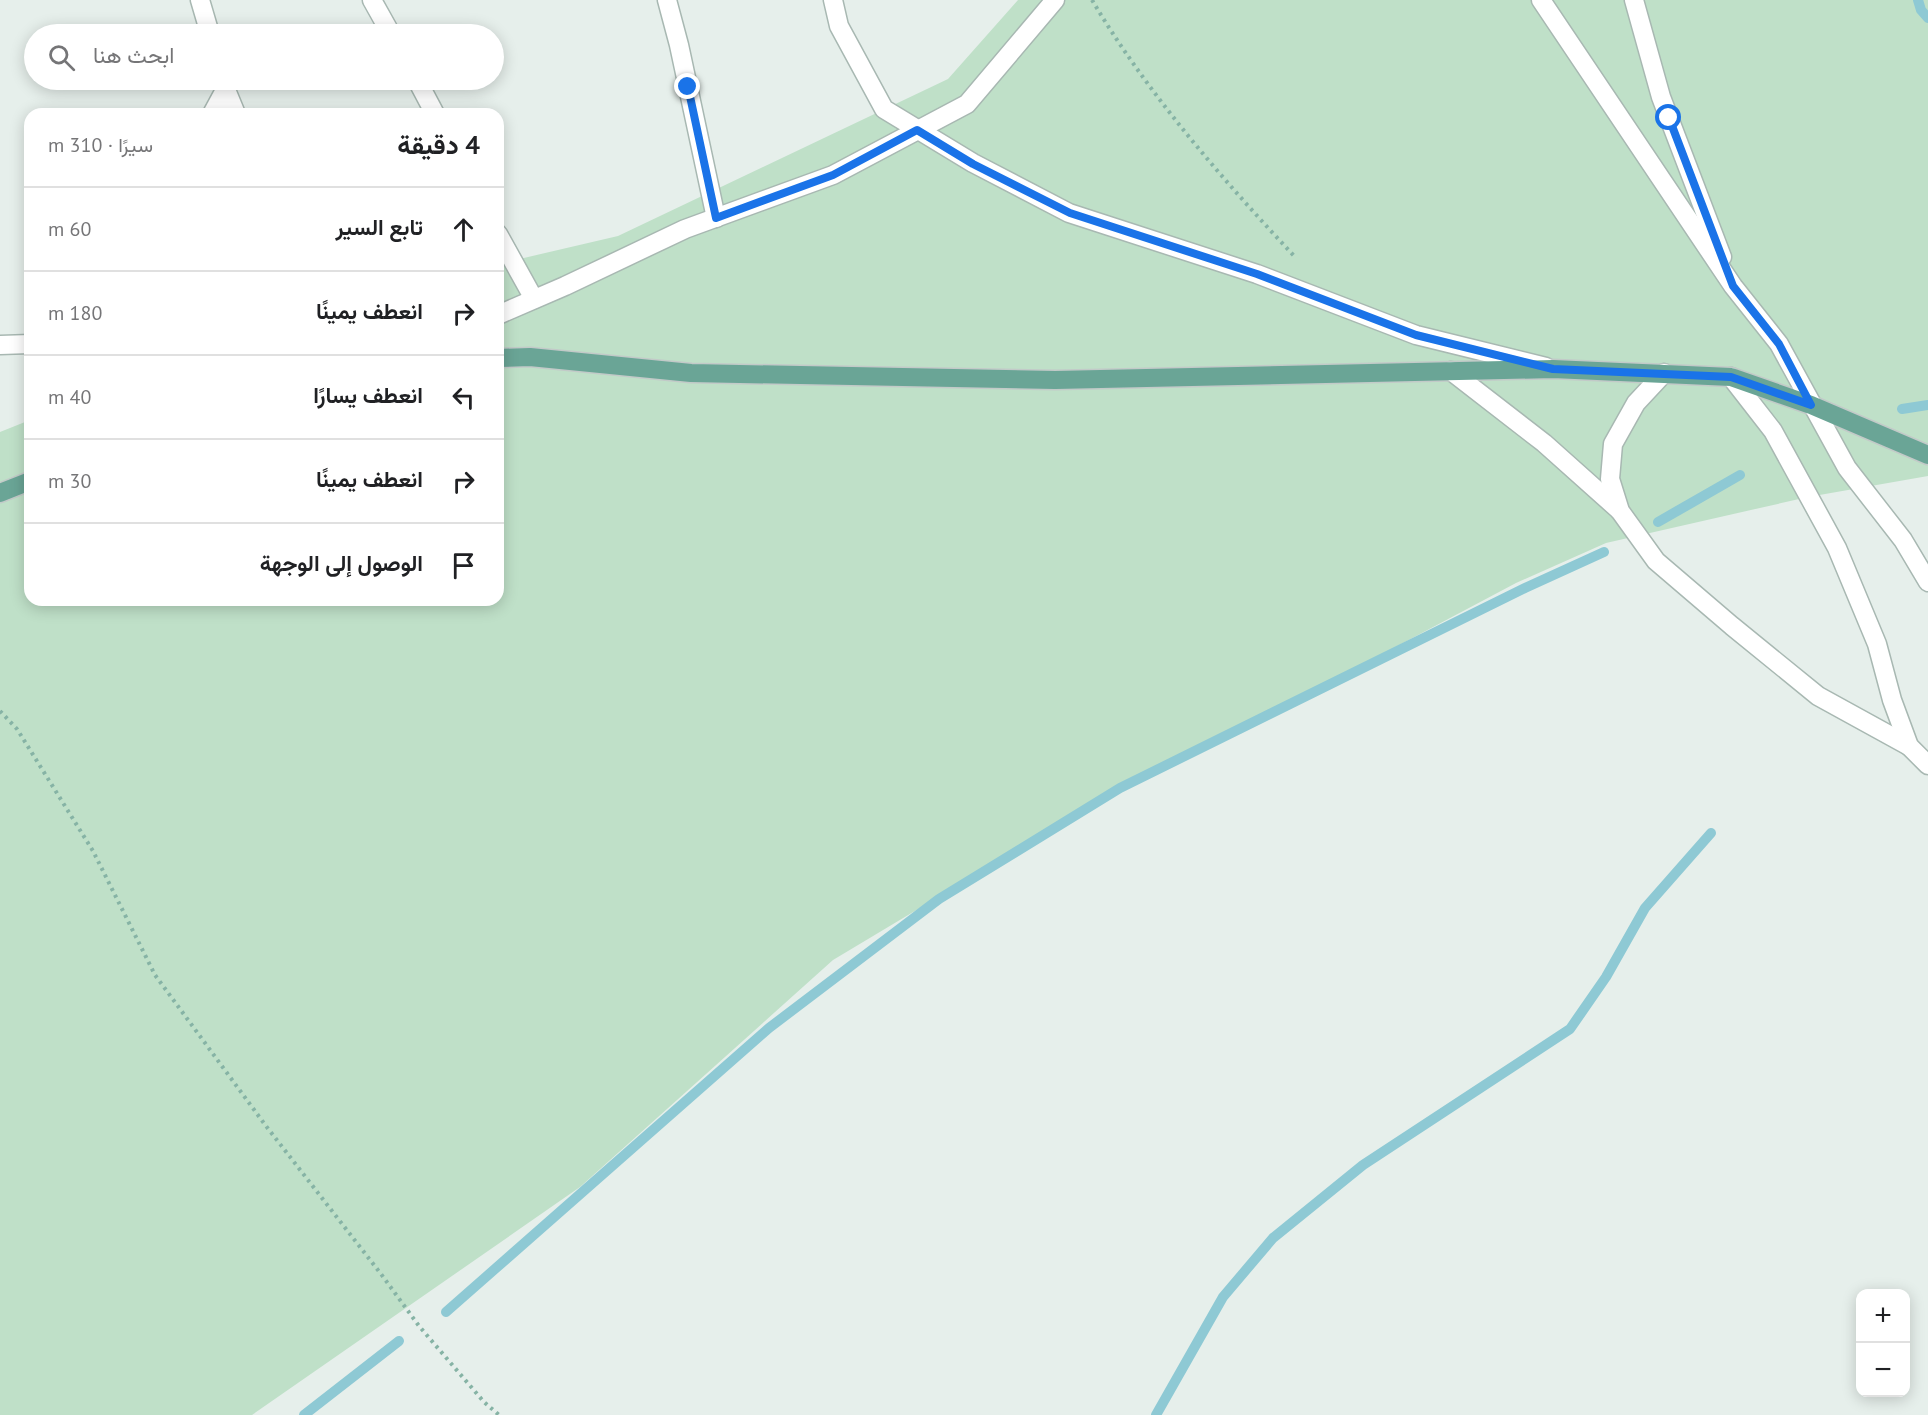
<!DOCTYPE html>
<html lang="ar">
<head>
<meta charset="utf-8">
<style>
  :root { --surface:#fff; --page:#f6f6f6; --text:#202124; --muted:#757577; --line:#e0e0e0 }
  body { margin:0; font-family:"PT Sans",Vazirmatn,sans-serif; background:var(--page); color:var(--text); direction:rtl }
  .controls { position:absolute; right:18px; bottom:18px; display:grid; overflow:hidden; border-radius:12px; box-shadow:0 3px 15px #0003 }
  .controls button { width:54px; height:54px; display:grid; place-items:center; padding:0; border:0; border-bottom:2px solid var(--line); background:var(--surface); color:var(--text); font:30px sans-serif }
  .stop { position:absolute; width:18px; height:18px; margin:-14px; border:4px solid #1a73e8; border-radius:50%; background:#fff }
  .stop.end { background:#1a73e8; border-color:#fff; box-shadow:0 2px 6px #0008 }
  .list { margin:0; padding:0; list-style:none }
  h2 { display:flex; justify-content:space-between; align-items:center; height:78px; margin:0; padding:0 24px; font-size:26px }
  h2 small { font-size:20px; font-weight:400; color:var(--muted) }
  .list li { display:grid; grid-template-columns:39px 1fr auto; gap:18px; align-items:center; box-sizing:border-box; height:84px; padding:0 24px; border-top:2px solid var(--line) }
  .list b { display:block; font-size:22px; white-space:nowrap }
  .list em { font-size:20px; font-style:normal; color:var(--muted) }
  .icon { flex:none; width:33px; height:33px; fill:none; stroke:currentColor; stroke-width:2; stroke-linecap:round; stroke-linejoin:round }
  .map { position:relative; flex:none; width:1928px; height:1415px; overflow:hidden; direction:ltr }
  .search { position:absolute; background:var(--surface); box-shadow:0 3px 15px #0003; left:24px; top:24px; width:480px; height:66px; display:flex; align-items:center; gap:15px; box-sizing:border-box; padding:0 21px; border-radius:33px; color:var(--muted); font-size:22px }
  .panel { position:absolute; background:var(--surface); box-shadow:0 3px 15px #0003; left:24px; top:108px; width:480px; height:498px; border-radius:18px; direction:rtl }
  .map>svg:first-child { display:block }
</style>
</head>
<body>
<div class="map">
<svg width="1928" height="1415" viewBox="0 0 1928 1415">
  <rect width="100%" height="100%" fill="#e6efeb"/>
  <path fill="#bfe0c8" d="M1018,0H1928V476L1808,497L1606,543L1516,583L1290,703L1275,715L1120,788L833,960L580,1187L252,1415H0V432L30,420V600H498V264L618,236L948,79Z"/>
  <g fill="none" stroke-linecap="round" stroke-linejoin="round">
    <g stroke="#8ec9d4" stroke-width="10">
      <path d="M1918,0L1921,10L1928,18"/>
      <path d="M1902,409L1928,405"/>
      <path d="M1658,522L1740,475"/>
      <path d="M446,1312L769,1028L939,899L1120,788L1525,588L1604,552"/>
      <path d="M304,1415L399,1341"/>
      <path d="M1156,1415L1223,1297L1273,1238L1363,1165L1570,1029L1606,977L1645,908L1711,833"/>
    </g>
    <g stroke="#a8b8b2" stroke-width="21">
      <g id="minor">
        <path d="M200,0L210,34"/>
        <path d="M372,0L391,34"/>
        <path d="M667,0L679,45L716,218"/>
        <path d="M833,0L839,26L884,109L973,163L1069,213L1257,274L1416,335L1546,367"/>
        <path d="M1541,0L1733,286L1779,344L1847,468L1903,540L1928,582"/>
        <path d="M1634,0L1661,97L1722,257"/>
        <path d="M222,80L236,114"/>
        <path d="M417,80L435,114"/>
        <path d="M212,114L225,90"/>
        <path d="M498,234L534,299"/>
        <path d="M498,315L565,286L685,229L833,175L967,104L1055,0"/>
        <path d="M0,345L30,344"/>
        <path d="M1451,371L1544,443L1619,510"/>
        <path d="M1664,373L1636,403L1613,444L1610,479L1620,511L1656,561L1732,626L1818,696L1909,746"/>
        <path d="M1731,377L1773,431L1837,548L1877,644L1892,700L1909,746L1928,765"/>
      </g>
    </g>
    <g stroke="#c2cac8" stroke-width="21">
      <g id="major">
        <path d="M498,358L530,357L691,373L1055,380L1553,369L1731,377L1811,405L1928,455"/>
        <path d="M0,493L30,481"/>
      </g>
    </g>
    <g stroke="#86b3a5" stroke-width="4" stroke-dasharray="3 4.5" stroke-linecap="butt">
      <path d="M1092,0C1147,93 1223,180 1296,258"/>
      <path d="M0,711L17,729L93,851L155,975L266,1126L381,1274L419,1326L484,1402L499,1415"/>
    </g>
    <use href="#minor" stroke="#fff" stroke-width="18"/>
    <use href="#major" stroke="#6aa596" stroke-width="18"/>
  </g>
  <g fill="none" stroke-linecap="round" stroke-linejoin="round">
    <path stroke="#1a73e8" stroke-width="8" d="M688,87L716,218L833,175L917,130L973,164L1070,213L1257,274L1416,335L1553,369L1731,377L1811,405L1779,344L1733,286L1669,118"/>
  </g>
</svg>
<div class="controls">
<button>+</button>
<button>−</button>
</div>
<div class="stop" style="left:1669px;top:118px"></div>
<div class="stop end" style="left:688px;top:87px"></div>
<div class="search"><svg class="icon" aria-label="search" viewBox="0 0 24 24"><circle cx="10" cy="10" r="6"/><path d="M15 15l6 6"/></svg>ابحث هنا</div>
<section class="panel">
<h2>4 دقيقة<small>سيرًا · 310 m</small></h2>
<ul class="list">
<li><svg class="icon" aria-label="ahead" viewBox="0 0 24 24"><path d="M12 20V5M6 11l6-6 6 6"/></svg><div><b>تابع السير</b></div><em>60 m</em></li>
<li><svg class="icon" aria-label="right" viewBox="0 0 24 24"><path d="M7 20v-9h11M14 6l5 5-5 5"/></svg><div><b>انعطف يمينًا</b></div><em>180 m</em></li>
<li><svg class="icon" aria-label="left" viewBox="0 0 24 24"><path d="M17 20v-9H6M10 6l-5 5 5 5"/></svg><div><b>انعطف يسارًا</b></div><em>40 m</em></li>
<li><svg class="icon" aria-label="right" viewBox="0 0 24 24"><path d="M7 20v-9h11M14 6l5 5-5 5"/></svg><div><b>انعطف يمينًا</b></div><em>30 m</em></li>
<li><svg class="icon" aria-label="arrive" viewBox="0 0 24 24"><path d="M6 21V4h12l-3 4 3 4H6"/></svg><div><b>الوصول إلى الوجهة</b></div></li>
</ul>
</section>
</div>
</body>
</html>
